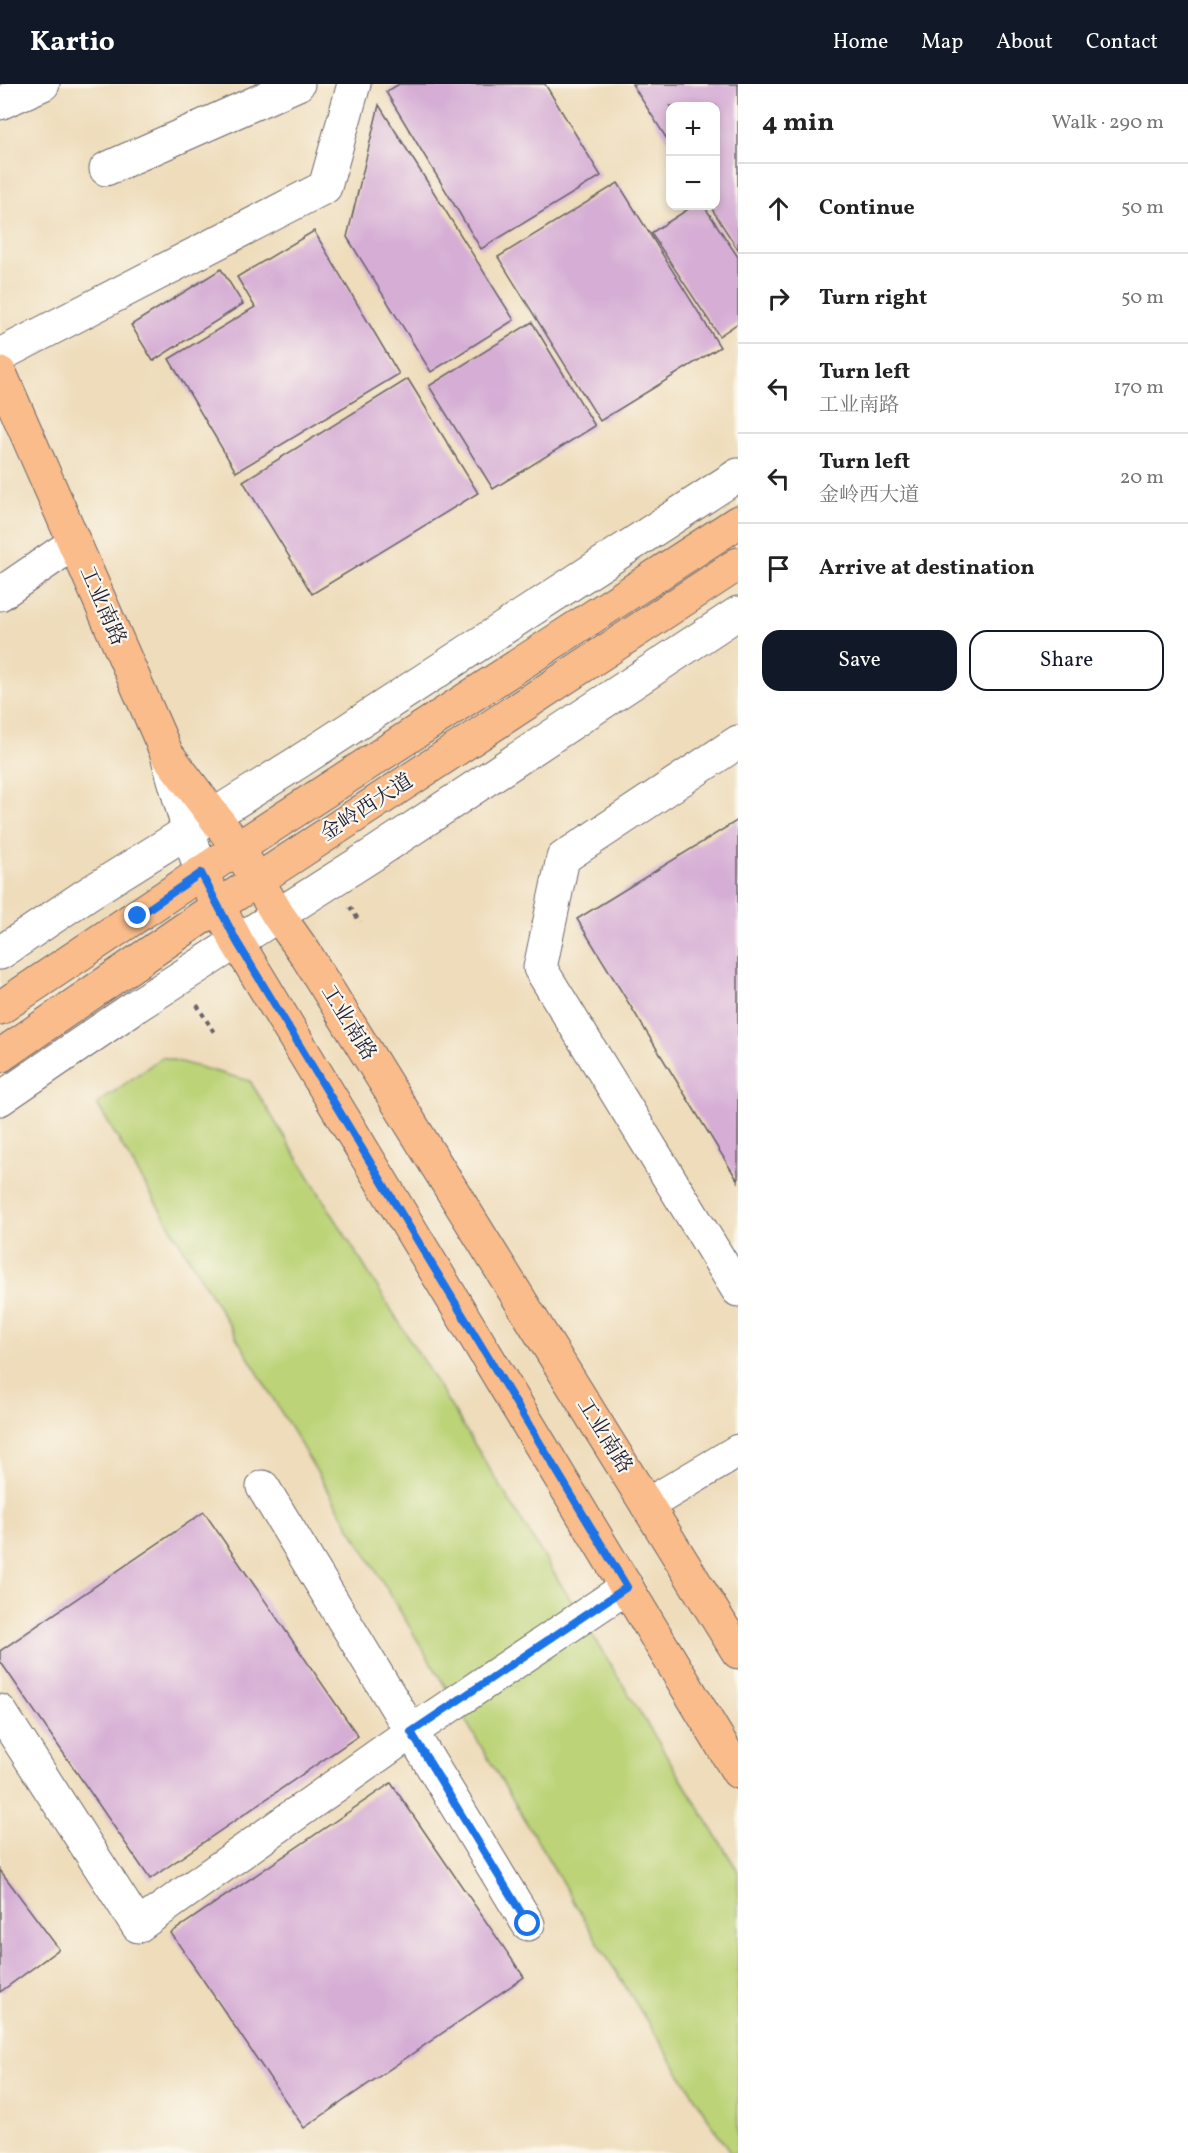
<!DOCTYPE html>
<html lang="en">
<head>
<meta charset="utf-8">
<style>
  :root { --surface:#fff; --page:#f2f2f2; --text:#222; --muted:#767676; --line:#e0e0e0; --accent:#111827 }
  body { margin:0; font-family:Vollkorn,"Noto Serif SC",serif; background:var(--page); color:var(--text) }
  .controls { position:absolute; right:18px; top:18px; display:grid; overflow:hidden; border-radius:12px; box-shadow:0 3px 9px #0003 }
  .controls button { width:54px; height:54px; display:grid; place-items:center; padding:0; border:0; border-bottom:2px solid var(--line); background:var(--surface); color:var(--text); font:30px sans-serif }
  .stop { position:absolute; width:18px; height:18px; margin:-14px; border:4px solid #1a73e8; border-radius:50%; background:#fff }
  .stop.end { background:#1a73e8; border-color:#fff; box-shadow:0 2px 6px #0008 }
  .list { margin:0; padding:0; list-style:none }
  h2 { display:flex; justify-content:space-between; align-items:center; height:78px; margin:0; padding:0 24px; font-size:26px }
  h2 small { font-size:20px; font-weight:400; color:var(--muted) }
  .list li { display:grid; grid-template-columns:39px 1fr auto; gap:18px; align-items:center; box-sizing:border-box; height:90px; padding:0 24px; border-top:2px solid var(--line) }
  .list b { display:block; font-size:22px; white-space:nowrap }
  .list p { margin:0; font-size:20px; white-space:nowrap; color:var(--muted) }
  .list em { font-size:20px; font-style:normal; color:var(--muted) }
  .actions { display:flex; gap:12px; padding:18px 24px }
  .actions a { flex:1; padding:14px 0; border:2px solid var(--accent); border-radius:18px; text-align:center; font-size:21px; color:var(--accent) }
  .actions .main { background:var(--accent); color:#fff }
  .icon { flex:none; width:33px; height:33px; fill:none; stroke:currentColor; stroke-width:2; stroke-linecap:round; stroke-linejoin:round }
  .map { position:relative; flex:none; width:738px; height:2069px; overflow:hidden }
  header { display:flex; align-items:center; gap:36px; box-sizing:border-box; height:84px; padding:0 30px; background:var(--accent); color:#fff }
  header strong { font-size:28px }
  nav { display:flex; gap:33px; margin-inline-start:auto; font-size:21px }
  main { display:flex }
  aside { flex:1; background:var(--surface) }
  .map>svg:first-child { display:block }
</style>
</head>
<body>
<header>
<strong>Kartio</strong>
<nav><a>Home</a><a>Map</a><a>About</a><a>Contact</a></nav>
</header>
<main>
<div class="map">
<svg width="738" height="2069" viewBox="0 0 738 2069">
  <rect width="100%" height="100%" fill="#fbf7ec"/>
  <filter id="ink" filterUnits="userSpaceOnUse"><feTurbulence type="fractalNoise" baseFrequency=".0167" numOctaves="2"/><feDisplacementMap in="SourceGraphic" scale="12" xChannelSelector="R" yChannelSelector="G"/><feConvolveMatrix kernelMatrix="1 2 1 2 8 2 1 2 1" color-interpolation-filters="sRGB"/></filter>
  <filter id="wash" filterUnits="userSpaceOnUse"><feTurbulence type="fractalNoise" baseFrequency=".008" numOctaves="4" result="noise"/><feDisplacementMap in="SourceGraphic" scale="24" xChannelSelector="R" yChannelSelector="G"/><feGaussianBlur stdDeviation="1.35" result="paint"/><feColorMatrix in="noise" values="0 0 0 0 0 0 0 0 0 0 0 0 0 0 0 0 0 1.4 0 .05"/><feComposite in="paint" operator="in"/></filter>
  <g filter="url(#wash)">
    <rect width="100%" height="100%" fill="#eedcba"/>
    <path fill="#bcd377" stroke="#6f7a59" stroke-width="1.5" d="M162,973L250,997L738,1787V2069H730L608,1875L97,1020Z"/>
    <g id="blocks">
      <g fill="#d6aed5">
        <path d="M399,0H545L601,92L481,165L386,8Z"/>
        <path d="M632,0H738V166L710,122H716V22H670V60Z"/>
        <path d="M379,21L514,236L431,288L347,153Z"/>
        <path d="M618,99L720,263L600,337L498,173Z"/>
        <path d="M693,122H704L738,173V239L719,252L651,149Z"/>
        <path d="M314,147L399,290L236,388L169,275L255,223L237,193Z"/>
        <path d="M221,185L243,220L153,277L131,241Z"/>
        <path d="M532,238L595,342L493,405L429,302Z"/>
        <path d="M408,295L478,409L312,510L243,397Z"/>
        <path d="M738,736V1097L577,835Z"/>
        <path d="M204,1428L358,1652L150,1795L0,1577V1567Z"/>
        <path d="M391,1699L524,1893L304,2044L171,1849Z"/>
        <path d="M0,1786L59,1865L0,1908Z"/>
      </g>
    </g>
  </g>
  <g filter="url(#ink)">
    <use href="#blocks" fill-opacity="0" stroke="#696367" stroke-width="1.5"/>
    <g fill="none" stroke-linecap="round" stroke-linejoin="round">
      <g stroke="#696367" stroke-width="35">
        <g id="minor">
          <path d="M0,19L43,0"/>
          <path d="M106,85L298,0"/>
          <path d="M0,271L325,103L354,0"/>
          <path d="M0,510L74,459"/>
          <path d="M738,658L563,774L540,884L738,1206"/>
          <path d="M167,671L201,789"/>
          <path d="M0,869L86,811L297,679L738,391"/>
          <path d="M0,1015L136,922L377,768L738,529"/>
          <path d="M263,1403L528,1840"/>
          <path d="M647,1421L738,1367"/>
          <path d="M0,1627L138,1842L411,1648L627,1503"/>
        </g>
      </g>
      <g stroke="#696367" stroke-width="35">
        <g id="major">
          <path d="M0,289L167,670L238,764L278,831L305,869L738,1568"/>
          <path d="M201,789L237,858L738,1688"/>
          <path d="M0,924L238,764L738,438"/>
          <path d="M0,972L218,822L738,480"/>
        </g>
      </g>
      <g stroke="#696367" stroke-width="4" stroke-dasharray="4.5 4.5" stroke-linecap="butt">
        <path d="M350,823L360,838"/>
        <path d="M197,921L215,950"/>
      </g>
      <use href="#minor" stroke="#fff" stroke-width="33"/>
      <use href="#major" stroke="#f9bc8a" stroke-width="33"/>
    </g>
  </g>
  <g fill="none" stroke-linecap="round" stroke-linejoin="round" filter="url(#ink)">
    <path stroke="#1a73e8" stroke-width="8" d="M138,832L201,789L237,858L627,1503L411,1648L528,1840"/>
  </g>
  <g text-anchor="middle" dominant-baseline="central" stroke-width="4.5" stroke-linejoin="round" paint-order="stroke">
    <g font-size="21" fill="#22223b" stroke="#fbf7ec">
      <text transform="translate(102 522) rotate(66)">工业南路</text>
      <text transform="translate(367 724) rotate(-33)">金岭西大道</text>
      <text transform="translate(348 939) rotate(58)">工业南路</text>
      <text transform="translate(604 1352) rotate(58)">工业南路</text>
    </g>
  </g>
</svg>
<div class="controls">
<button>+</button>
<button>−</button>
</div>
<div class="stop" style="left:528px;top:1840px"></div>
<div class="stop end" style="left:138px;top:832px"></div>
</div>
<aside>
<h2>4 min<small>Walk · 290 m</small></h2>
<ul class="list">
<li><svg class="icon" aria-label="ahead" viewBox="0 0 24 24"><path d="M12 20V5M6 11l6-6 6 6"/></svg><div><b>Continue</b></div><em>50 m</em></li>
<li><svg class="icon" aria-label="right" viewBox="0 0 24 24"><path d="M7 20v-9h11M14 6l5 5-5 5"/></svg><div><b>Turn right</b></div><em>50 m</em></li>
<li><svg class="icon" aria-label="left" viewBox="0 0 24 24"><path d="M17 20v-9H6M10 6l-5 5 5 5"/></svg><div><b>Turn left</b><p>工业南路</p></div><em>170 m</em></li>
<li><svg class="icon" aria-label="left" viewBox="0 0 24 24"><path d="M17 20v-9H6M10 6l-5 5 5 5"/></svg><div><b>Turn left</b><p>金岭西大道</p></div><em>20 m</em></li>
<li><svg class="icon" aria-label="arrive" viewBox="0 0 24 24"><path d="M6 21V4h12l-3 4 3 4H6"/></svg><div><b>Arrive at destination</b></div></li>
</ul>
<div class="actions"><a class="main">Save</a><a>Share</a></div>
</aside>
</main>
</body>
</html>
